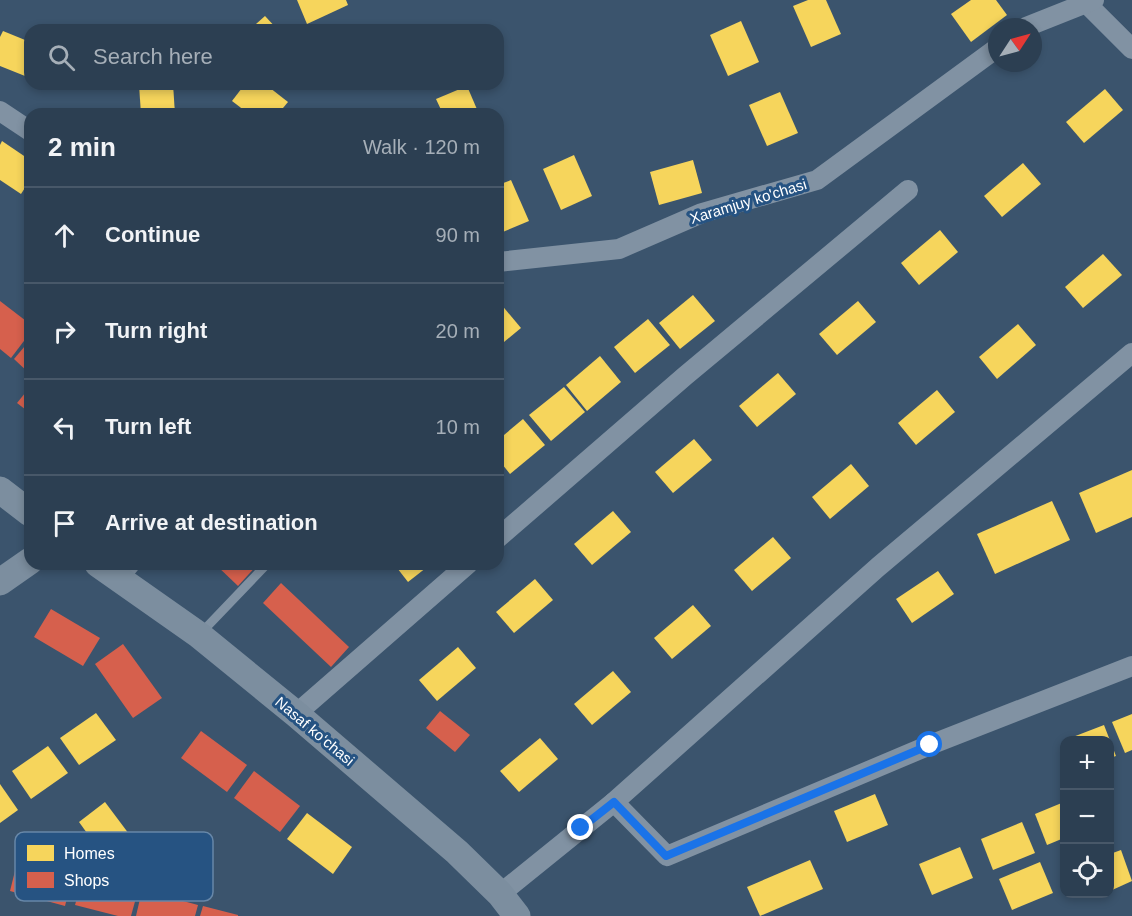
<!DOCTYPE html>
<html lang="en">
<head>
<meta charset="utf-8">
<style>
  :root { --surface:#2c3f52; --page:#384a5c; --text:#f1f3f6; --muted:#a6afb8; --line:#485869 }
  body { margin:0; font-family:Helvetica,sans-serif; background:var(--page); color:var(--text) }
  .controls { position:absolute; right:18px; bottom:18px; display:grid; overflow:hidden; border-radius:12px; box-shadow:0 3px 9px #0003 }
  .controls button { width:54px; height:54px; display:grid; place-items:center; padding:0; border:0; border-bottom:2px solid var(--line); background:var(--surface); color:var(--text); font:30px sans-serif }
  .compass { position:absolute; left:988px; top:18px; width:54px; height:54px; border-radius:50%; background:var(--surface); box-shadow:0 3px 9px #0003; rotate:54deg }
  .stop { position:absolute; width:18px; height:18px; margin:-14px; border:4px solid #1a73e8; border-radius:50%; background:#fff }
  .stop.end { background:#1a73e8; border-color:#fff; box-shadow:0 2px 6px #0008 }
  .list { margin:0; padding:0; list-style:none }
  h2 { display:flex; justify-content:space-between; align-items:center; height:78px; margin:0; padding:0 24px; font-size:26px }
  h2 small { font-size:20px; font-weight:400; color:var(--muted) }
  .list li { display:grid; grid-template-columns:39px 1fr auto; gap:18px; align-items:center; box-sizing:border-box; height:96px; padding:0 24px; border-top:2px solid var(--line) }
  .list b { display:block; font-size:22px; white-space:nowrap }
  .list em { font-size:20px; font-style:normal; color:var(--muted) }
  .icon { flex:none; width:33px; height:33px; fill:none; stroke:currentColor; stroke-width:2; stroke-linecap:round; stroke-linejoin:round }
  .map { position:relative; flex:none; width:1132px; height:916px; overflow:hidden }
  .search { position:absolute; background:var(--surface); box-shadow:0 3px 9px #0003; left:24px; top:24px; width:480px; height:66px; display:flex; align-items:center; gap:15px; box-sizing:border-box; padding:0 21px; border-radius:18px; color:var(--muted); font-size:22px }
  .panel { position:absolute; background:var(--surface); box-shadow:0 3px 9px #0003; left:24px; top:108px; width:480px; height:462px; border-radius:18px }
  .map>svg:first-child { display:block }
</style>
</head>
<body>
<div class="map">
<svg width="1132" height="916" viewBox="0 0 1132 916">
  <rect width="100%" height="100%" fill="#3b546d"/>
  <g fill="#f6d55c">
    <path d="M297,0H346L348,5L307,24Z"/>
    <path d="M808,0H826L841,34L811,47L793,6Z"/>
    <path d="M971,0H996L1007,15L971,42L951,14Z"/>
    <path d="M265,16L278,30H249Z"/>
    <path d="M741,21L759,62L728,76L710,35Z"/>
    <path d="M3,31L30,42V78L0,66V37Z"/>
    <path d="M161,84H173L175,114H141L139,85Z"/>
    <path d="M245,84H265L288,102L278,114H249L232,101Z"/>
    <path d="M467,86L479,114H443L436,99Z"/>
    <path d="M1105,89L1123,110L1084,143L1066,122Z"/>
    <path d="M780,92L798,133L767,146L749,105Z"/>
    <path d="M2,141L30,160V180L21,194L0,180V145Z"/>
    <path d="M574,155L592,196L561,210L543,169Z"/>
    <path d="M693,160L702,193L659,205L650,172Z"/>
    <path d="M1023,163L1041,184L1002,217L984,196Z"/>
    <path d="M511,180L529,221L498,234V185Z"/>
    <path d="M940,230L958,252L919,285L901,263Z"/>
    <path d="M1103,254L1122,275L1083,308L1065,287Z"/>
    <path d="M693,295L715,321L680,349L659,323Z"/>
    <path d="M858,301L876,322L837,355L819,334Z"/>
    <path d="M500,303L521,328L498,347V304Z"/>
    <path d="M648,319L670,345L635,373L614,347Z"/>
    <path d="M1018,324L1036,345L997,379L979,357Z"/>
    <path d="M600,356L621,382L587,411L566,385Z"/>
    <path d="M778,373L796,394L757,427L739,406Z"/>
    <path d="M564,387L585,412L551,441L529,415Z"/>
    <path d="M937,390L955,412L916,445L898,423Z"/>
    <path d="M523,419L545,445L510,474L498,459V440Z"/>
    <path d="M694,439L712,460L673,493L655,472Z"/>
    <path d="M851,464L869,486L830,519L812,497Z"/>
    <path d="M1132,470V517L1096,533L1079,493Z"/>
    <path d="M1052,501L1070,540L995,574L977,534Z"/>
    <path d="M613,511L631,532L592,565L574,544Z"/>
    <path d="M773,537L791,558L752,591L734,570Z"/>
    <path d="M394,564H431L408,582Z"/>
    <path d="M938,571L954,594L912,623L896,599Z"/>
    <path d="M535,579L553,600L514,633L496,612Z"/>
    <path d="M693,605L711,626L672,659L654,638Z"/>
    <path d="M458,647L476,668L437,701L419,680Z"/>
    <path d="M613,671L631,692L592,725L574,704Z"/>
    <path d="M96,713L116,740L79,765L60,738Z"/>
    <path d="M1132,714V750L1125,753L1112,722Z"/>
    <path d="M1104,725L1116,756L1110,758V740H1065Z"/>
    <path d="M540,738L558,759L519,792L500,771Z"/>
    <path d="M48,746L68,773L31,799L12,771Z"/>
    <path d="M0,784L18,810L0,823Z"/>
    <path d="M875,794L888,825L847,842L834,811Z"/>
    <path d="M105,802L132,838L105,858L79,822Z"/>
    <path d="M1064,802V838L1047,845L1035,814Z"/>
    <path d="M307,813L352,847L333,874L287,839Z"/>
    <path d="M1022,822L1035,853L993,870L981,839Z"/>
    <path d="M960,847L973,878L932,895L919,864Z"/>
    <path d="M1121,850L1132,881L1110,891V854Z"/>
    <path d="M810,860L823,889L760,916L747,887Z"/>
    <path d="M1040,862L1053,893L1012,910L999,879Z"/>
  </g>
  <g fill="#d6604d">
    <path d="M0,301L30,324V333L11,358L0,349Z"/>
    <path d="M30,340V374L14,359Z"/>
    <path d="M30,387V413L17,403Z"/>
    <path d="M215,564H258L238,586Z"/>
    <path d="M281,583L349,647L331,667L263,603Z"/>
    <path d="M51,609L100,638L83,666L34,637Z"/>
    <path d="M123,644L162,698L133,718L95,664Z"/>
    <path d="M440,711L470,735L455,752L426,728Z"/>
    <path d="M201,731L247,765L227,792L181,758Z"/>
    <path d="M254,771L300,806L280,832L234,798Z"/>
    <path d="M18,859L73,873L65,906L10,891Z"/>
    <path d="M84,873L139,887L131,916H118L75,905Z"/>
    <path d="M142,890L198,905L195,916H136Z"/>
    <path d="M203,906L238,915V916H200Z"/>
  </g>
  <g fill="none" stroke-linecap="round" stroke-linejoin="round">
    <path stroke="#8192a3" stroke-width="9" d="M200,634L267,564"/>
    <g stroke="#8192a3" stroke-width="20">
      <path d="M1086,3L1132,49"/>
      <path d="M1026,27L1094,0"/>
      <path d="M0,111L30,131"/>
      <path d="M498,262L619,249L702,213L817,180L997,48"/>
      <path d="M498,538L685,376L908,190"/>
      <path d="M118,578L130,564"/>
      <path d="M296,714L468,564"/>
      <path d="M614,802L667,856L930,745L1132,666"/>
      <path d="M500,894L614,802L878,567L1132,353"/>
    </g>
    <g stroke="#7c8e9f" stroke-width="27">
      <path d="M0,490L30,513"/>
      <path d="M98,564L199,635L296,714L457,852L500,894L517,916"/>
      <path d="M0,582L30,561"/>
    </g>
  </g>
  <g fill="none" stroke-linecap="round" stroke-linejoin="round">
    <path stroke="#1a73e8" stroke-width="8" d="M581,828L614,802L666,856L930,745"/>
  </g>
  <g text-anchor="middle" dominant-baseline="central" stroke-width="6" stroke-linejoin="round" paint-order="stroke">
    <g font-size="15" fill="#fff" stroke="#265382">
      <text transform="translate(748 201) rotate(-17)">Xaramjuy ko'chasi</text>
      <text transform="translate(315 731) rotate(40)">Nasaf ko‘chasi</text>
    </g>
  </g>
  <rect x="15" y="832" width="198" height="69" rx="9" fill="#265382" stroke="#6787a8" stroke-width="1.5"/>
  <rect x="27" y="845" width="27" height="16" fill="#f6d55c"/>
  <rect x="27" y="872" width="27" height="16" fill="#d6604d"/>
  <g font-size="16" fill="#fff">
    <text x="64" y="859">Homes</text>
    <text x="64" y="886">Shops</text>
  </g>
</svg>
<div class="controls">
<button>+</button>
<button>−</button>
<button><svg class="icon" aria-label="locate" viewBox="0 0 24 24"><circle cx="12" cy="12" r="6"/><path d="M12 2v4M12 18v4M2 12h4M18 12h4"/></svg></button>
</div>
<svg class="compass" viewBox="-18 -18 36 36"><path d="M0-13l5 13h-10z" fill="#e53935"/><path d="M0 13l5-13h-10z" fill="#a6afb8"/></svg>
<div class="stop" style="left:930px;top:745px"></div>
<div class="stop end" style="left:581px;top:828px"></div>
<div class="search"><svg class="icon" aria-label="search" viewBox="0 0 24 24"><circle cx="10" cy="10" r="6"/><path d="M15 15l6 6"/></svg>Search here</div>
<section class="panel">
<h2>2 min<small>Walk · 120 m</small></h2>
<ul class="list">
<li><svg class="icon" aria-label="ahead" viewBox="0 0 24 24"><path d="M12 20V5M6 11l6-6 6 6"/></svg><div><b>Continue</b></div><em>90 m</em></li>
<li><svg class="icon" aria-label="right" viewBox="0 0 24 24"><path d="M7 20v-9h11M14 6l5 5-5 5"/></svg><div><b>Turn right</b></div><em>20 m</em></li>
<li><svg class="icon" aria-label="left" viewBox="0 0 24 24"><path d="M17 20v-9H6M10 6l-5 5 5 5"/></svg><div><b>Turn left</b></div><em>10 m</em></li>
<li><svg class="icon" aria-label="arrive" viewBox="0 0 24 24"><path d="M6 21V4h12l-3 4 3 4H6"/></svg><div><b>Arrive at destination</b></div></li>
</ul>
</section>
</div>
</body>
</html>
